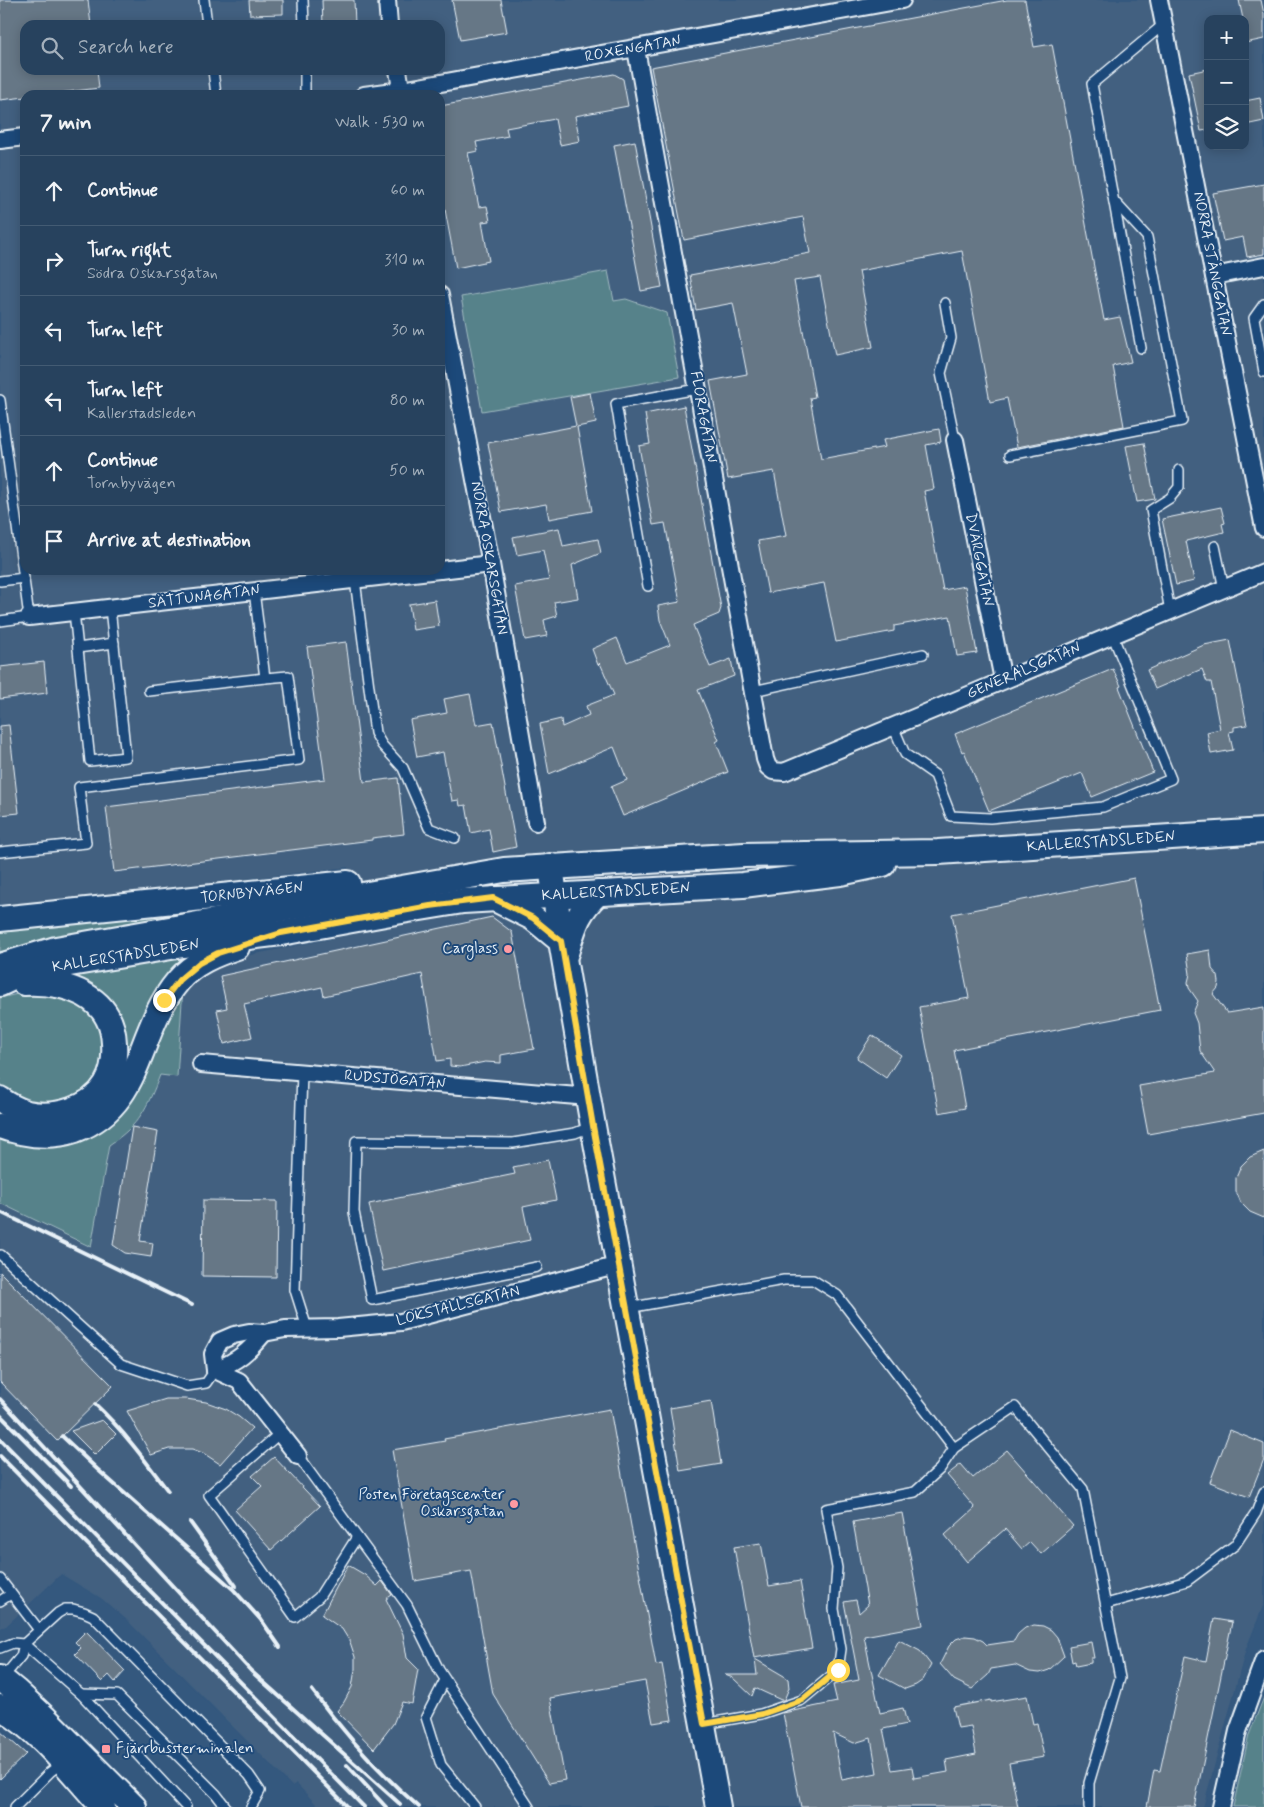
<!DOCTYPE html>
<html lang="en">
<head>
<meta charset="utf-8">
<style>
  :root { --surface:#27425e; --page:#334d67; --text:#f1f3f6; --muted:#a4b0bc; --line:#435b73 }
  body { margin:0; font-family:Mynerve,sans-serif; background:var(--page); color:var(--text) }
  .controls { position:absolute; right:15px; top:15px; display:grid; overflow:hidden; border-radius:10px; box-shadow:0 2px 12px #0003 }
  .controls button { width:45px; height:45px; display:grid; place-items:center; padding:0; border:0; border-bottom:1px solid var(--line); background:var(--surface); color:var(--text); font:25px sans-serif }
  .stop { position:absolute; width:15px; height:15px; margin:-11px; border:4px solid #ffd54a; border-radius:50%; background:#fff }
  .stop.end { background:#ffd54a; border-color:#fff; box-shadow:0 1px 5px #0008 }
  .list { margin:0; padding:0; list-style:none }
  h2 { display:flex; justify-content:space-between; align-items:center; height:65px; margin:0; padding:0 20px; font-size:21px }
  h2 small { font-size:16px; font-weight:400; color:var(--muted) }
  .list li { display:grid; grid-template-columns:32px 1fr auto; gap:15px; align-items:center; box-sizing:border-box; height:70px; padding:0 20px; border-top:1px solid var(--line) }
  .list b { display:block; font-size:19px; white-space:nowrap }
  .list p { margin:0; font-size:16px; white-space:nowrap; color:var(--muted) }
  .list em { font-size:16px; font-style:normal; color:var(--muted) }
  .icon { flex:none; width:28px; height:28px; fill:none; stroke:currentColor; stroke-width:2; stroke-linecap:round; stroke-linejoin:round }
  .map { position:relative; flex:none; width:1264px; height:1807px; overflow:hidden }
  .search { position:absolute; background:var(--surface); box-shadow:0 2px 12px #0003; left:20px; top:20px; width:425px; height:55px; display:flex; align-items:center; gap:12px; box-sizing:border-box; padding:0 18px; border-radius:15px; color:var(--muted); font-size:19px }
  .panel { position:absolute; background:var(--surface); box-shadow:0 2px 12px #0003; left:20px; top:90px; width:425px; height:485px; border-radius:15px }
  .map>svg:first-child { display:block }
</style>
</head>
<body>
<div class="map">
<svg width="1264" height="1807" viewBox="0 0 1264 1807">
  <rect width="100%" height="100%" fill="#34587e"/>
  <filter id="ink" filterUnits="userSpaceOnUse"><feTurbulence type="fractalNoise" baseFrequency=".02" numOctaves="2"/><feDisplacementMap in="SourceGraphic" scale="10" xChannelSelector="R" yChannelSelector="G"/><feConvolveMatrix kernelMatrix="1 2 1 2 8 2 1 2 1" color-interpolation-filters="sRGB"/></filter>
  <g filter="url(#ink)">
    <path fill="#436180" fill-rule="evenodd" d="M0,0H1264V1603L1246,1648L1203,1807H319L296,1783L292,1786L126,1619L101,1598L61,1574L6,1626L0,1628V1203L91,1247L109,1144L118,1139L149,1105L160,1075L177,1077L183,987L197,975L241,957L355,934L348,867L23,905L0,904ZM1208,19H1245V146H1208ZM25,25H440V70H25ZM25,95H440V570H25Z"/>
    <g fill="#57828a" stroke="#a0bac1">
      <path d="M608,271L614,301L626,299L667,313L679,377L482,411L461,297Z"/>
      <path d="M369,885L0,957V928Z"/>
      <path d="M185,954L186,963L130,1058L123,1056L80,982L79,973Z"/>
      <path d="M183,987L177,1077L160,1075C147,1108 140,1124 109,1145L91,1247L0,1203V1137L71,1142L94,1135L110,1123L172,1002Z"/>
      <path d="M31,991H51L90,1009L105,1042L101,1074L91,1089L76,1100L33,1106L0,1089V998Z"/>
      <path d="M1264,1697V1807H1233L1249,1735Z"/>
    </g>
    <g fill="#667786" stroke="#e8f1f8" fill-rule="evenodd">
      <path d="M0,0H88L91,25H25V70H97L99,88L42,95H25V97L0,100Z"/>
      <path d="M249,0H283V14L250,15Z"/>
      <path d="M322,0H354L355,25H323Z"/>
      <path d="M452,0H501L507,32L460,40Z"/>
      <path d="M1007,0H1025L1034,47L1052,44L1104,320L1120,317L1131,362L1113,366L1124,426L1017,447L1007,398L990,402L962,251L859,271L873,347L835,355L820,277L794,281L815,397L810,398L821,459L885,447L883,440L939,429L941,442L926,445L934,489L924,491L943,590L965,586L977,653L957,656L950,616L894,626V631L836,642L824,583L768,593L758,541L786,536L774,471L728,479L710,381L747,374L733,303L696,310L690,275L810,253L803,217L684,240L651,67Z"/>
      <path d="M1239,0H1261L1264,14V39L1245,43V19H1243Z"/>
      <path d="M1208,69V130L1201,131L1189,73Z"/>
      <path d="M614,74L623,79L628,106L575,116L580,141L560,145L555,119L506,128L508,136L476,142L478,151L468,153L479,207L487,206L490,221L482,222L489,261L456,268L440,183V106Z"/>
      <path d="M1260,98L1264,121L1245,125V101Z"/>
      <path d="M635,141L662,287L641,291L614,145Z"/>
      <path d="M1264,184V254L1247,257L1243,237L1223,241L1213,193Z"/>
      <path d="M590,393L596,423L577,427L592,511L549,519L546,504L501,512L488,443L576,426L570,397Z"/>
      <path d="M684,406L721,608L719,614L693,625L710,667L731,659L734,676L698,690L719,740L716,742L728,772L623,816L611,787L627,780L614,747L549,774L540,724L561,719L562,727L589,715L586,706L614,695L600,663L598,665L592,649L617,638L627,662L670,645L660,620L658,606L680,602L665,523L653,525L639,446L650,444L645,414Z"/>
      <path d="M1144,443L1155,499L1137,502L1126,446Z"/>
      <path d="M1221,507L1225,523L1222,524L1224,532L1186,541L1194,581L1176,585L1162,519Z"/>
      <path d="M559,528L563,546L598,539L601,553L572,565L578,598L554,602L557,616L544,620L547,636L525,640L515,586L549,580L543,550L517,555L513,537Z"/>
      <path d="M435,600L439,626L413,630L409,604Z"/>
      <path d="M1230,640L1247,725L1234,727V731L1229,732L1233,750L1211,754L1207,732L1220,729L1211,682H1207L1202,669L1155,689L1147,670L1204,645Z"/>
      <path d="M346,642L364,782L398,778L404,834L372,838V840L114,872L106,807L325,779L307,647Z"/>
      <path d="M44,662L47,693L0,699V667Z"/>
      <path d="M1113,669L1121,686L1119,687L1153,772L1092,797L1082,773L989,811L964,751L962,752L955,734Z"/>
      <path d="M470,694L476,725L493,722L516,847L493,852L489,829L471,833L466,805L460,806L459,800L452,801L443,752L417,757L410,720L447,713L444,699Z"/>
      <path d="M9,725L19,813L0,815V726Z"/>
      <path d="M1134,878L1160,1010L954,1050L965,1108L939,1113L919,1007L969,998L952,914Z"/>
      <path d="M492,917L512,932L534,1049L501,1055V1063L485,1062L460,1067L450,1066V1059L437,1061L422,974L324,996L322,987L244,1004L252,1037L224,1044L217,1010L227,1008L220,976Z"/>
      <path d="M1210,950L1212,969L1218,976L1219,982L1218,988L1213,994L1227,1013L1264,1007V1113L1148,1134L1139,1086L1215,1073L1200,1051L1197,1023L1193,1013L1198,1001L1189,988L1188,982L1190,974L1187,954Z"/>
      <path d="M872,1035L901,1055L886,1078L857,1058Z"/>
      <path d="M132,1127L158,1132L140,1241L153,1243L151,1257L125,1253L113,1245Z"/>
      <path d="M1264,1151V1218L1250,1212L1241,1203L1236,1191V1178L1241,1166L1250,1157Z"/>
      <path d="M548,1160L556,1200L523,1207L530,1240L383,1271L369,1204L515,1174L513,1167Z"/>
      <path d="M203,1200L277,1201L276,1277L202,1276Z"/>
      <path d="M0,1272L113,1386L57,1441L0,1382Z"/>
      <path d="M166,1399H186L206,1402L226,1409L239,1417L252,1428L220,1464L203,1453L192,1449H169L151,1455L127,1411Z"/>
      <path d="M711,1401L721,1464L680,1471L670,1408Z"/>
      <path d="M610,1409L656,1665L662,1664L672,1720L653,1723L645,1681L550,1698L565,1780L549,1783L493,1694L471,1571L415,1581L392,1450L445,1441L444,1439Z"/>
      <path d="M102,1420L116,1434L95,1455L71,1431Z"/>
      <path d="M1230,1430L1264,1444V1459L1249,1497L1210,1482Z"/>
      <path d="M1007,1450L1073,1526L1041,1554L1030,1542L1022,1549L1005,1529L967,1562L945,1535L975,1508L947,1475L961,1464L973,1478Z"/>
      <path d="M274,1457L320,1506L271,1550L235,1510L262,1486L252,1476Z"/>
      <path d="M902,1513L923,1625L864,1636L880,1713L903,1708L907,1724L883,1729L892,1770L912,1767L914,1778L948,1772L946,1760L976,1754L971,1726L958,1728L953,1707L991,1700V1702L1027,1696L1033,1724L1037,1723L1044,1757L1009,1763L1018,1807H801L783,1713L837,1702L833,1685L859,1680L844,1602L856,1600L859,1613L868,1605L853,1522ZM833,1733L854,1743L871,1738L877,1773L842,1780Z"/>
      <path d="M761,1543L769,1586L800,1581L812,1648L754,1658L734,1547Z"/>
      <path d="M348,1565L365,1575L377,1586L382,1581L392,1595L386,1599L403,1634L407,1658L418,1669L412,1704L402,1702L393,1724L374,1749L337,1711L344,1702L352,1687L355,1669V1657L350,1642L342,1629L322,1615Z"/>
      <path d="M1214,1619L1232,1622L1194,1807H1147L1154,1770L1160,1771L1185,1656L1206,1661Z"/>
      <path d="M1034,1625L1043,1626L1051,1630L1057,1637L1064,1656L1049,1670L1040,1673L1030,1672L1015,1665L991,1669L988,1675L972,1689L954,1680L940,1664L949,1646L956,1639L965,1636L975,1637L983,1641L987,1645L1014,1641L1018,1634L1025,1628Z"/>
      <path d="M86,1631L125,1671L115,1682L109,1675L102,1682L75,1654L81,1648L75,1642Z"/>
      <path d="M899,1640L920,1651L931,1665L923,1680L916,1685L905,1689L879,1675Z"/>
      <path d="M1091,1642L1094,1658H1091V1663L1076,1666L1075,1661L1072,1662L1069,1646Z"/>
      <path d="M755,1659L784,1676L788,1679L789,1688L784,1700H781L755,1688L752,1696L733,1678L725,1675H757Z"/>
      <path d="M0,1731L26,1754L0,1779Z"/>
    </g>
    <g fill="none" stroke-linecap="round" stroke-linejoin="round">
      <g stroke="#e8f1f8" stroke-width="12">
        <g id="lane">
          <path d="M204,0L207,25"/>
          <path d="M303,0L304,25"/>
          <path d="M213,70L216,95"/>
          <path d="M305,70V95"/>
          <path d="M945,303L951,338L941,373L955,440"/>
          <path d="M1264,304L1254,318L1264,372"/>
          <path d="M1141,348L1092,84L1164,24"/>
          <path d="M0,400L29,617L0,621"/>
          <path d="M1010,455L1182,421L1147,237L1114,201"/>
          <path d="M1215,546L1224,589"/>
          <path d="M355,580L375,733L382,745L403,768L429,828L455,838"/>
          <path d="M0,581L24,578"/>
          <path d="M648,586L616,404L697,389"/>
          <path d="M1170,611L1151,510L1170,498L1179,487V470"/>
          <path d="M74,612L90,761L126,757L110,608"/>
          <path d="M78,648L114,643"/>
          <path d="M149,691L265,678"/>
          <path d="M753,691L923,654"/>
          <path d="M893,726L905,754L935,775L951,816L990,818L1103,807L1171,779L1112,634"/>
          <path d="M0,852L86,843L79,787L299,760L288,676L265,678L254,591"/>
          <path d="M302,1072L295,1290L307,1328"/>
          <path d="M1,1255L121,1364L187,1386L206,1383L215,1370"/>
          <path d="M537,1267L372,1300L354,1212L356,1141L513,1143L575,1133L593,1126"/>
          <path d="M628,1308L784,1280H813L837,1295L954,1448L940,1469L915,1492L826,1509L837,1568L834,1609L841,1649L838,1670L802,1700L761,1714L704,1724"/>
          <path d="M280,1433L209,1495L295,1617L319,1597L357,1537"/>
          <path d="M954,1448L1015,1407L1083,1489L1120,1678L1089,1783V1807"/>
          <path d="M298,1456L407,1605L439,1670L529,1807"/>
          <path d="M0,1579L39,1630"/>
          <path d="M0,1601L11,1594"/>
          <path d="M1106,1604L1187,1581L1235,1545L1256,1513L1264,1492"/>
          <path d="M0,1648L13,1643L24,1644L81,1694L186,1807"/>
          <path d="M2,1679L21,1656L24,1644L58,1613L65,1609H73L84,1612L93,1616L249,1775L260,1791L251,1807"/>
          <path d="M445,1680L426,1717L441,1765L475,1807"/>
          <path d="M81,1694L117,1695L216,1794L226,1807"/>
          <path d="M15,1807L50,1772L62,1763"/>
        </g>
      </g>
      <g stroke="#e8f1f8" stroke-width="20">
        <g id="street">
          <path d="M387,0L389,25"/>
          <path d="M1159,0L1264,528"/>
          <path d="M636,49L765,759L768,767L773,771L784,772L1264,572"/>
          <path d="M398,70L402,95"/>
          <path d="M364,95L402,90L902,0"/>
          <path d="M0,140L25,137"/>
          <path d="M1214,276L1264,266"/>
          <path d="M440,295L491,564L536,822"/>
          <path d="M955,440L1003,680"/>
          <path d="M440,570L491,564"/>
          <path d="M29,617L439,570"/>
          <path d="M201,1064L589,1097"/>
          <path d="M215,1370L213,1354L220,1341L234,1335L249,1332L264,1333L285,1329L338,1328L401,1322L619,1265"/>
          <path d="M215,1370L239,1381L298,1456"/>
          <path d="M215,1370C238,1361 249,1351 264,1333"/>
          <path d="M1221,1807L1238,1731L1264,1659"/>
        </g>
      </g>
      <g stroke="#e8f1f8" stroke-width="28">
        <g id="secondary">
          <path d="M551,866L561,941L593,1126L718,1807"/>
          <path d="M495,899L533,918L561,941"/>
          <path d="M0,919L348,883"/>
          <path d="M566,953C574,927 577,912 598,893"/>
          <path d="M0,966L56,949L504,870L744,855L938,852L1264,831"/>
          <path d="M0,984L19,975L58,966L183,945L281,933L396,912L463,901L743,885L840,873L883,864"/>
          <path d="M0,1099C8,1105 18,1110 27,1113C55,1119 91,1109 106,1084C113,1072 115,1057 114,1043C112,995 65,981 24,983"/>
          <path d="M0,1126C24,1135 51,1138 75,1130C144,1105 135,1032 178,981C193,963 215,954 237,947"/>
          <path d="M0,1678L16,1691L44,1717L134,1807"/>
          <path d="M0,1707C41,1731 71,1772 103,1807"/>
        </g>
      </g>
      <use href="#lane" stroke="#1f4a7a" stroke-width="9"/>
      <use href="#street" stroke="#1f4a7a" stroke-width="16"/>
      <use href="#secondary" stroke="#1f4a7a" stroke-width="24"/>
      <g stroke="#e8f1f8" stroke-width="4">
        <path d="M0,1212L192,1305"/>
        <path d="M0,1399L251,1671L400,1804"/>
        <path d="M95,1404C123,1430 145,1460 168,1491"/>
        <path d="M0,1415L71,1486"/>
        <path d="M62,1436L97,1469L233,1589L261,1620"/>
        <path d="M0,1439L364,1807"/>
        <path d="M0,1456L348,1807"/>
        <path d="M190,1522L236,1586"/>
        <path d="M257,1614L280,1647"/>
        <path d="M312,1690C344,1733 378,1772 419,1807"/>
        <path d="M347,1765L386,1807"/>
      </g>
    </g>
  </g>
  <g fill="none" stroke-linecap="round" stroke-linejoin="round" filter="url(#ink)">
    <path stroke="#ffd54a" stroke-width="6" d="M164,1000L179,980L199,963L218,953L281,933L430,906L493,898L533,918L561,941L593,1126L704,1724L762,1714L802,1700L838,1670"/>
  </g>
  <g fill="#ff9aa2" stroke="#1f4a7a" stroke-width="2">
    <circle cx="508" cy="949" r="5"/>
    <circle cx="514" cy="1504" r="5"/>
    <rect x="101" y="1744" width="10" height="10" rx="2.5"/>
  </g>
  <g text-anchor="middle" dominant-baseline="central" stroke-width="4" stroke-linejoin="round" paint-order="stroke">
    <g font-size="15" fill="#e8f1f8" stroke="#1f4a7a">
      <text transform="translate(633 49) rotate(-10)">ROXENGATAN</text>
      <text transform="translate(1212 264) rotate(79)">NORRA STÅNGGATAN</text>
      <text transform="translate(703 417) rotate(80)">FLORAGATAN</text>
      <text transform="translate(489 558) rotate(80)">NORRA OSKARSGATAN</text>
      <text transform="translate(979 560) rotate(79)">DVÄRGGATAN</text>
      <text transform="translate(204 597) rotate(-7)">SÄTTUNAGATAN</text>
      <text transform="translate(1024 671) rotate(-23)">GENERALSGATAN</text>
      <text transform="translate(1101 842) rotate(-4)">KALLERSTADSLEDEN</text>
      <text transform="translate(616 892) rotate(-3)">KALLERSTADSLEDEN</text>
      <text transform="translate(252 893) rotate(-6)">TORNBYVÄGEN</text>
      <text transform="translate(126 956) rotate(-9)">KALLERSTADSLEDEN</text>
      <text transform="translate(395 1080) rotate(5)">RUDSJÖGATAN</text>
      <text transform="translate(458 1306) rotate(-14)">LOKSTALLSGATAN</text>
    </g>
    <g font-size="15" fill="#e8f1f8" stroke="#1f4a7a" text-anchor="end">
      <text x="498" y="949">Carglass</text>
      <text x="504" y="1495">Posten Företagscenter<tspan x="504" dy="17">Oskarsgatan</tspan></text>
      <text x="116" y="1749" text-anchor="start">Fjärrbussterminalen</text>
    </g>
  </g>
</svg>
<div class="controls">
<button>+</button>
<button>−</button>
<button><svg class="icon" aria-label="layers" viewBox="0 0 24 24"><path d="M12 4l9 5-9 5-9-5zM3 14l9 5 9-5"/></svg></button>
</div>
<div class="stop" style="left:838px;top:1670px"></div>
<div class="stop end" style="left:164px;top:1000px"></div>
<div class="search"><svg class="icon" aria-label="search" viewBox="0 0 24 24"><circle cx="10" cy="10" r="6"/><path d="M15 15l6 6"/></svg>Search here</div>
<section class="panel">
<h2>7 min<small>Walk · 530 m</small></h2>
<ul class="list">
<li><svg class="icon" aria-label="ahead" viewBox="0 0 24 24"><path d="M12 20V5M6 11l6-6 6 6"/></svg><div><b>Continue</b></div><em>60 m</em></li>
<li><svg class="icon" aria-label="right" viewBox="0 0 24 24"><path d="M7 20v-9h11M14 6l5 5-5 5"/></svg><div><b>Turn right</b><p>Södra Oskarsgatan</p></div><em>310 m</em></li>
<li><svg class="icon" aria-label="left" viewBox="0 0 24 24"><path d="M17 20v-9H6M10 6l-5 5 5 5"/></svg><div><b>Turn left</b></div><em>30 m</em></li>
<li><svg class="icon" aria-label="left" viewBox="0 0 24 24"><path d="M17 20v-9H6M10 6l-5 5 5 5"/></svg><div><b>Turn left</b><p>Kallerstadsleden</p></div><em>80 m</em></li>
<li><svg class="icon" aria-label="ahead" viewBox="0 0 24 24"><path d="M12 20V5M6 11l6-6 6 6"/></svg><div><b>Continue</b><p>Tornbyvägen</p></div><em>50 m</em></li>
<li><svg class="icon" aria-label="arrive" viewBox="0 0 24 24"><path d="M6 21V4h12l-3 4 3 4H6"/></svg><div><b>Arrive at destination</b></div></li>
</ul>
</section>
</div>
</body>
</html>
